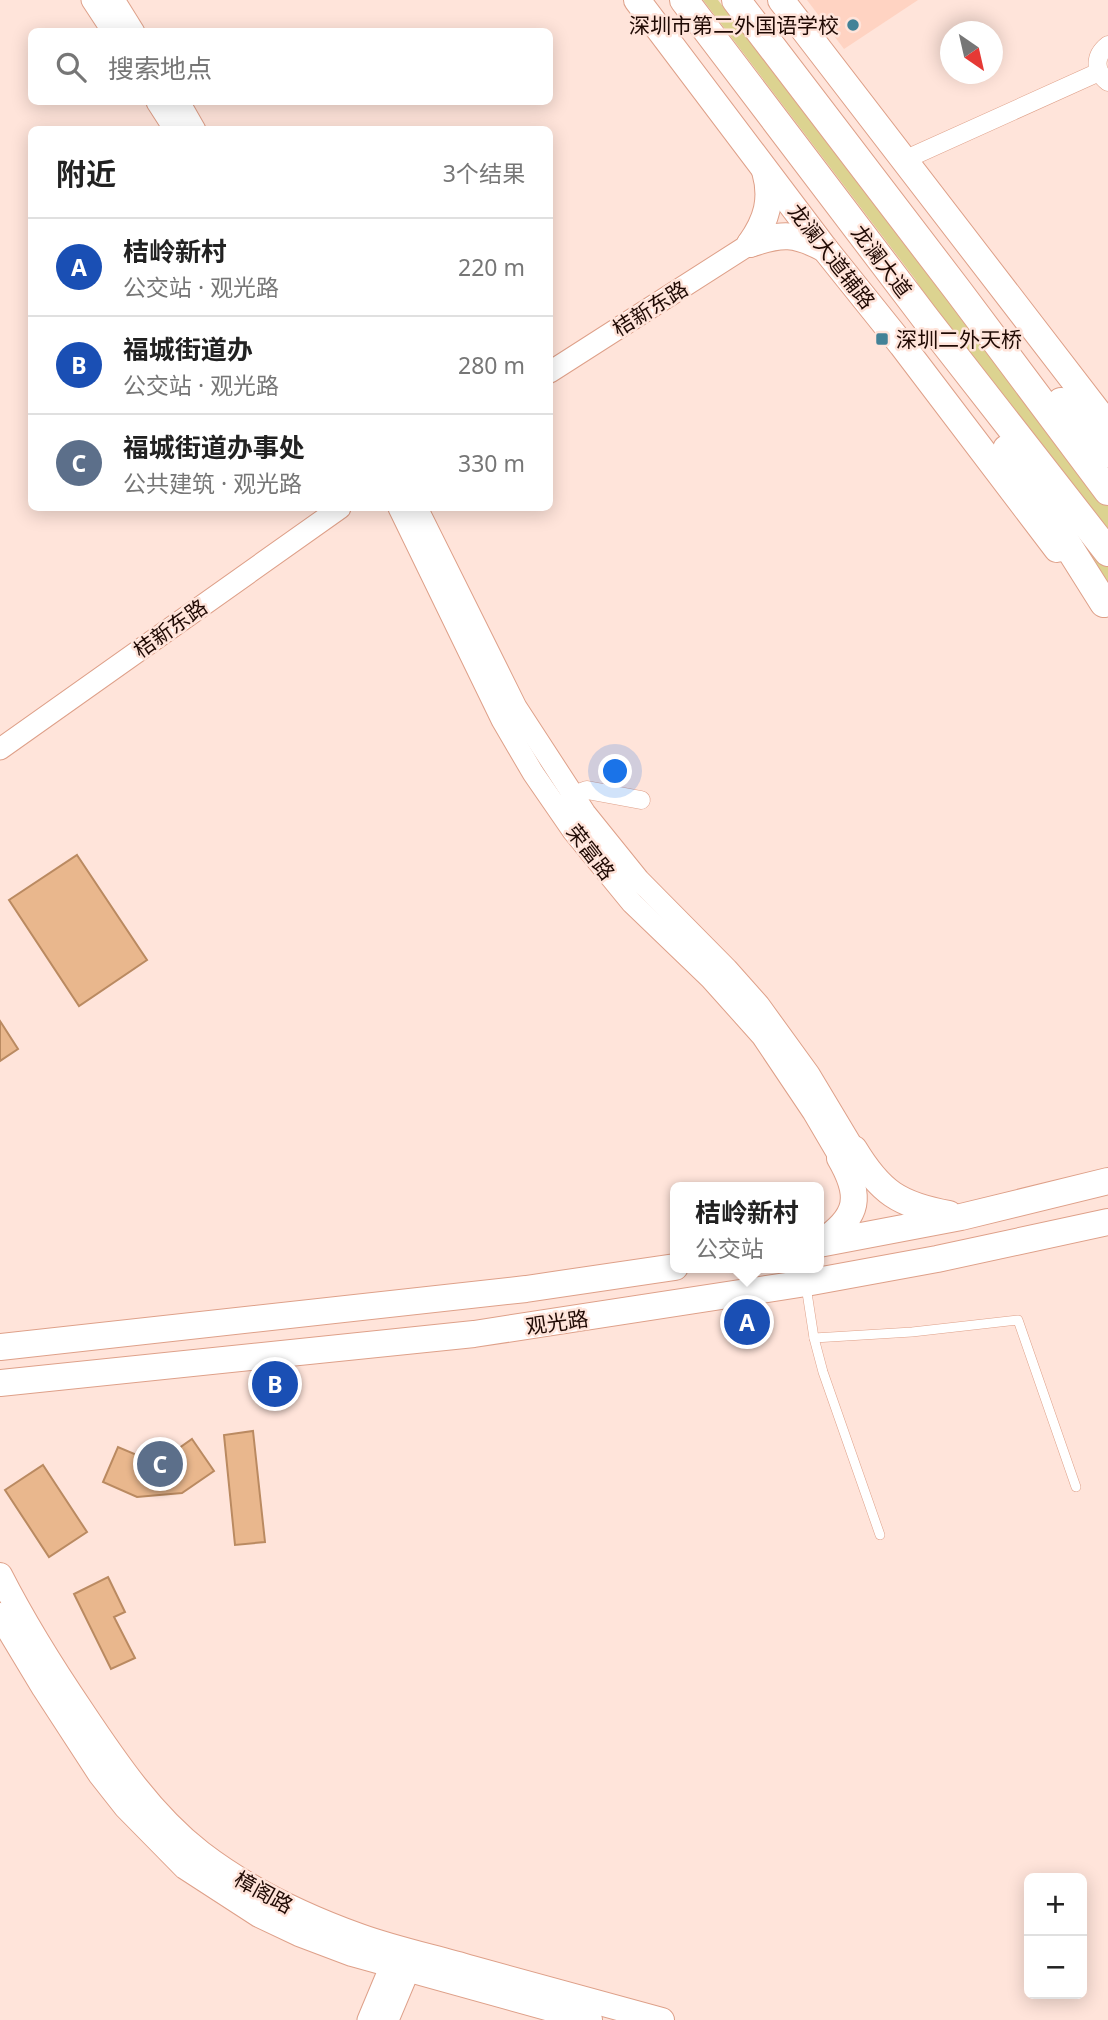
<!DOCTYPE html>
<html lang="zh">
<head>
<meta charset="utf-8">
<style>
  :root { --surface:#fff; --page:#f2f2f2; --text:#222; --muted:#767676; --line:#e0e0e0; --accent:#438297 }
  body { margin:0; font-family:"Noto Sans","Noto Sans SC",sans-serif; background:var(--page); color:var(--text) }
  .controls { position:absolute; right:21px; bottom:21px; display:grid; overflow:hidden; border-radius:10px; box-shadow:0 4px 18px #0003 }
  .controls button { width:63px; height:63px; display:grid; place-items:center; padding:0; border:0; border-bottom:2px solid var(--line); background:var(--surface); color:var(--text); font:35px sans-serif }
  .compass { position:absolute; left:940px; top:21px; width:63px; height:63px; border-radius:50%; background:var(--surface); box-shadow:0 4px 18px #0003; rotate:146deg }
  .you { position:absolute; left:616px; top:772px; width:24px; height:24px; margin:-18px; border:5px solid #fff; border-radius:50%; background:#1a73e8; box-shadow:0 0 0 10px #1a73e833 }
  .badge { display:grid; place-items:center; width:46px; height:46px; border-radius:50%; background:var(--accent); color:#fff; font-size:23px; font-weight:700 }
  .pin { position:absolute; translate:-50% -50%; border:4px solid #fff; box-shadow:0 2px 7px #0006 }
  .popup { position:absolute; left:670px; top:1182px; width:154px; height:91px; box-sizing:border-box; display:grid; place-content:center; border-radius:10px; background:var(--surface); filter:drop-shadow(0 2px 5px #0005); font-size:23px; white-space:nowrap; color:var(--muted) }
  .popup b { font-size:26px; color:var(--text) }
  .popup::after { content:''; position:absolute; left:50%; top:100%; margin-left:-14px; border:14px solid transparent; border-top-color:var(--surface) }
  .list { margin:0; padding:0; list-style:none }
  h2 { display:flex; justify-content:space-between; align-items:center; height:91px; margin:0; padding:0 28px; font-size:30px }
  h2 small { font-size:23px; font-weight:400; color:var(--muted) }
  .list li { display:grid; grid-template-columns:46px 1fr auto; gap:21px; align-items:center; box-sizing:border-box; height:98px; padding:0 28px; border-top:2px solid var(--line) }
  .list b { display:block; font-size:26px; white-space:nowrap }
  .list p { margin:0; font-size:23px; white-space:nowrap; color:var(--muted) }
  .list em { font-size:23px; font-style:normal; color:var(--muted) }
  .icon { flex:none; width:38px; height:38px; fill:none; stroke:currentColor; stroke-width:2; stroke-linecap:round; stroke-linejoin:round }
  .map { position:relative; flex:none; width:1108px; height:2020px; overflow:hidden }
  .search { position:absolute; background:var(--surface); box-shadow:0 4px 18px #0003; left:28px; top:28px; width:525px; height:77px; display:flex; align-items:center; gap:18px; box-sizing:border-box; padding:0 24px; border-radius:10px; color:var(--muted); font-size:26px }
  .panel { position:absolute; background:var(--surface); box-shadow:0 4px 18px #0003; left:28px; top:126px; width:525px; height:385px; border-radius:10px }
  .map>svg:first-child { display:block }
</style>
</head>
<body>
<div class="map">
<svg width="1108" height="2020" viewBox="0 0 1108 2020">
  <rect width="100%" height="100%" fill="#ffe4da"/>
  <path fill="#ffd3c2" d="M807,0H918L844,49Z"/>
  <path fill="#dcd390" d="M703,0H718L934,283L975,328L1108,465V586L915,279Z"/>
  <g fill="#e9b78d" stroke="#ba8a61" stroke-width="2">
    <path d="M77,855L147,960L79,1006L9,900Z"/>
    <path d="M0,1021L18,1049L0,1061Z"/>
    <path d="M253,1431L265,1542L235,1545L224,1435Z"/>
    <path d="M192,1439L214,1471L182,1493L137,1497L103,1482L118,1447L139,1456L172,1453Z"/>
    <path d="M43,1465L87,1532L49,1557L5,1490Z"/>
    <path d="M108,1577L125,1612L114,1617L135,1658L111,1669L74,1594Z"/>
  </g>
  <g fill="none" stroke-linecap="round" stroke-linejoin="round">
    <g stroke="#dea089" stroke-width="10">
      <g id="service">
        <path d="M806,1286L814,1338L823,1372L880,1535"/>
        <path d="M814,1338L912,1332L1018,1320L1076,1487"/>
      </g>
    </g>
    <g stroke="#dea089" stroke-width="19">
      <g id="minor">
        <path d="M1108,45C1094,56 1094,71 1108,82"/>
        <path d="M904,160L1099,72"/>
        <path d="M564,803L579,793L587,790L641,800"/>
      </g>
    </g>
    <g stroke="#dea089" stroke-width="23">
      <g id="tertiary">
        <path d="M92,0L113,32"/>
        <path d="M114,0L134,32"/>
        <path d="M157,102L175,130"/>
        <path d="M179,102L195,130"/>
        <path d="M550,372L750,244"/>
        <path d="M399,508L502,720L533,773L573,831L632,903L711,979L762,1036L813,1112L840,1158"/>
        <path d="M417,508L516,707L585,813L639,880L727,969L759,1005L809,1074L854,1149"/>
        <path d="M0,749L340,508"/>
        <path d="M368,2020L391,1965L402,1956"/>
        <path d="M388,2020L409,1970V1956"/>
      </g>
    </g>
    <g stroke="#dea089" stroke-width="26">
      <g id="secondary">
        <path d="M0,1575C24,1622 52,1667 82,1711C116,1762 152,1815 201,1853C248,1889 304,1916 360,1936C396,1949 435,1957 472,1968C536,1985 599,2003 662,2020"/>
        <path d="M0,1615L44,1688L100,1774L126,1807L185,1867L259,1915L299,1934L352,1954L590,2020"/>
      </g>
    </g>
    <g stroke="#dea089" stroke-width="28">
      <g id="primary">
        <path d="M637,0L825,249L902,345L1057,549"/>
        <path d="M781,0L1108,425"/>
        <path d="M750,244C767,220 773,199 765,171"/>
        <path d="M750,244C782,233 795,233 825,249"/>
        <path d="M854,1149C880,1192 899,1205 949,1214"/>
        <path d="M823,1241C859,1216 862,1196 840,1158"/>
        <path d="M819,1244L961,1217L1108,1181"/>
        <path d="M0,1347L526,1289L675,1267"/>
        <path d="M0,1383L474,1334L806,1283L937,1259L1108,1222"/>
      </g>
    </g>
    <g stroke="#dea089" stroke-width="30">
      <g id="trunk">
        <path d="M684,0L926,319L1108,552"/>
        <path d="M736,0L959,292L1108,491"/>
        <path d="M1061,402L1108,453"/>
        <path d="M1007,449L1104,603"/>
      </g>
    </g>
    <use href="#service" stroke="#fff" stroke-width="9"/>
    <use href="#minor" stroke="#fff" stroke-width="18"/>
    <use href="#tertiary" stroke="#fff" stroke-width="21"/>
    <use href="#secondary" stroke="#fff" stroke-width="24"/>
    <use href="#primary" stroke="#fff" stroke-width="26"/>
    <use href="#trunk" stroke="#fff" stroke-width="28"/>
  </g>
  <g fill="#438297" stroke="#ffe4da" stroke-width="2.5">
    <circle cx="853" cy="25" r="7"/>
    <rect x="875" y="332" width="14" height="14" rx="3.5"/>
  </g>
  <g text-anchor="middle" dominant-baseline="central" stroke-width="5" stroke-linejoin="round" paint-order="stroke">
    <g font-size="21" fill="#200a04" stroke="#ffe4da" text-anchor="end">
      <text x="839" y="25">深圳市第二外国语学校</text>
      <text x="896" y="339" text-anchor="start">深圳二外天桥</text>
    </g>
    <g font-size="21" fill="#200a04" stroke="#ffe4da">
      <text transform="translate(832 256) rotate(52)">龙澜大道辅路</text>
      <text transform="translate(882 261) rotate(53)">龙澜大道</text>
      <text transform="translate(650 308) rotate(-32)">桔新东路</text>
      <text transform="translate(170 628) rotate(-35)">桔新东路</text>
      <text transform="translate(591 852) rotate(52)">荣富路</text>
      <text transform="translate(557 1322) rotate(-8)">观光路</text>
      <text transform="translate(264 1892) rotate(29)">樟阁路</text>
    </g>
  </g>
</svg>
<div class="controls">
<button>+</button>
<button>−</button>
</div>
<svg class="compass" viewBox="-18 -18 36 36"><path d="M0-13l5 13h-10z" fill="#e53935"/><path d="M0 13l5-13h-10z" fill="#767676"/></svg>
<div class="you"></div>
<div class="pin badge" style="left:747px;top:1322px;background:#1a4fb4">A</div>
<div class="popup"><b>桔岭新村</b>公交站</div>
<div class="pin badge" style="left:275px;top:1384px;background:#1a4fb4">B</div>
<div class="pin badge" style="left:160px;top:1464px;background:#5c6f8a">C</div>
<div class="search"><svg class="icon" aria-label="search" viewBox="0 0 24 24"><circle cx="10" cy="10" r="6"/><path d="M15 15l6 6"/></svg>搜索地点</div>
<section class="panel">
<h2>附近<small>3个结果</small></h2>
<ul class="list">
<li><span class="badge" style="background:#1a4fb4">A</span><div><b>桔岭新村</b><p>公交站 · 观光路</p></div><em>220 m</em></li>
<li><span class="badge" style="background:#1a4fb4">B</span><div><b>福城街道办</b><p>公交站 · 观光路</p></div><em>280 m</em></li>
<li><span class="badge" style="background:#5c6f8a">C</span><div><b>福城街道办事处</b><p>公共建筑 · 观光路</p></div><em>330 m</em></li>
</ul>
</section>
</div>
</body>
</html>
